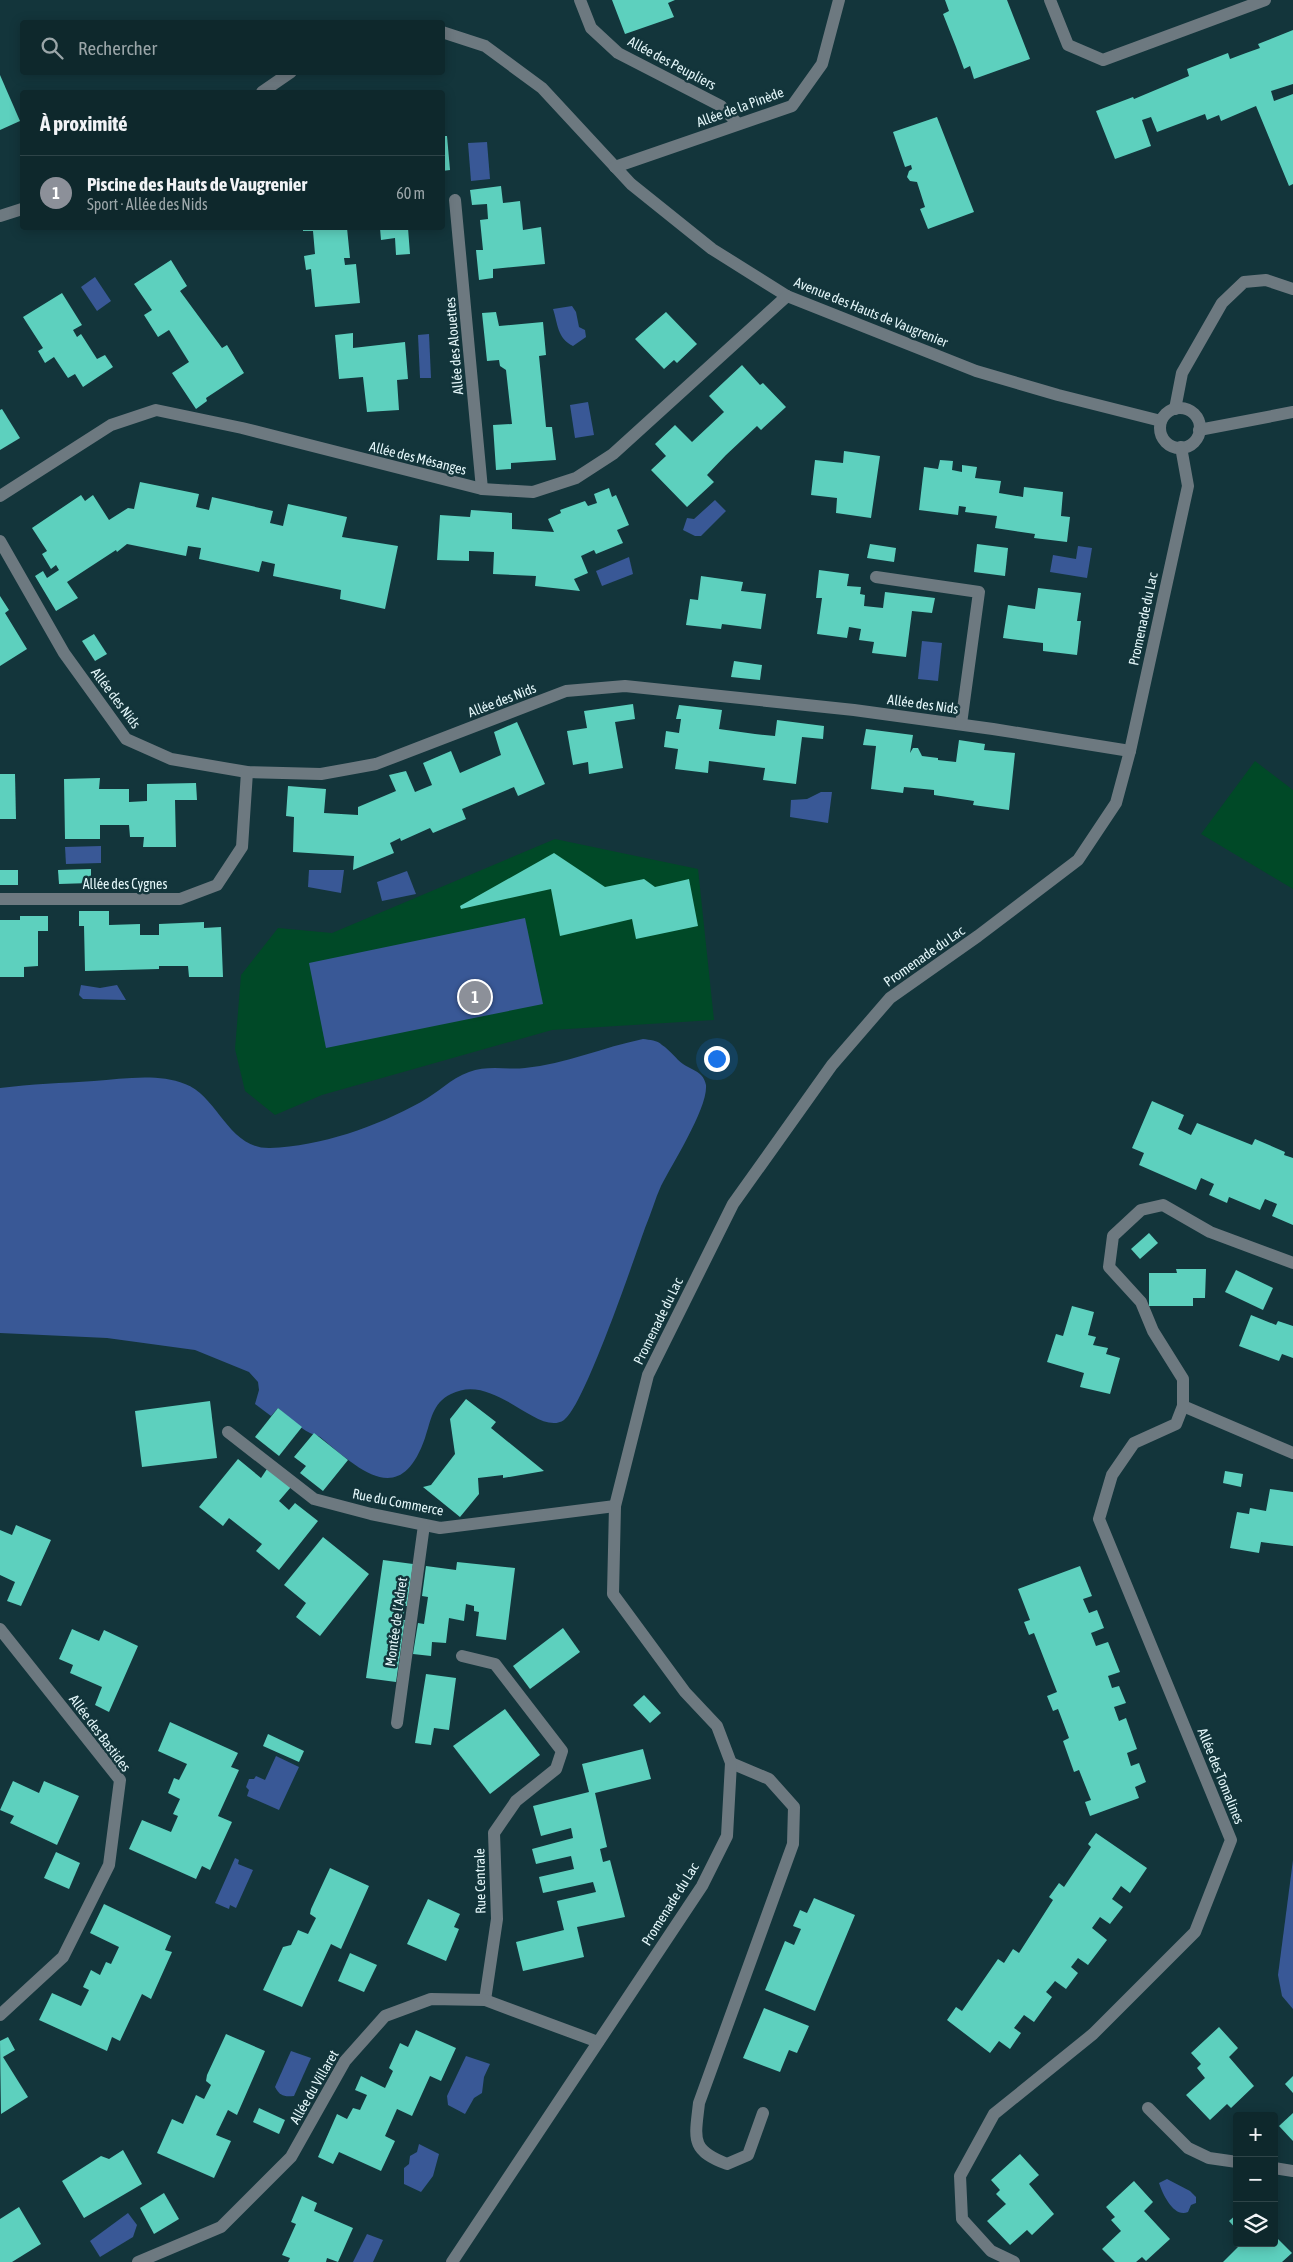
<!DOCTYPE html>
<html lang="fr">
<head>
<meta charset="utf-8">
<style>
  :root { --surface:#0e282c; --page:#173034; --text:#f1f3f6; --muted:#9ba6a9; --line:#2e4448; --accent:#8c9099 }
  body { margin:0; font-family:"Asap Condensed",sans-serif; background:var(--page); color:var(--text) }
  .controls { position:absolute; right:15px; bottom:15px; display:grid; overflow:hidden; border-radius:5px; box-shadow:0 2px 12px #0003 }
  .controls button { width:45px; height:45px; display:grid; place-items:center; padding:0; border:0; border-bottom:1px solid var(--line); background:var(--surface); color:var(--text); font:25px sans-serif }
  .you { position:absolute; left:716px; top:1058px; width:18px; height:18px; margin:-12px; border:4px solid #fff; border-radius:50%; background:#1a73e8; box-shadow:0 0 0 8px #1a73e833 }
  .badge { display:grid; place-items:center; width:32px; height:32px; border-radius:50%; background:var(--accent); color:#fff; font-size:16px; font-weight:700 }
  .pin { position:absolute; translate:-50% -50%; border:2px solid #fff; box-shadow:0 1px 5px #0006 }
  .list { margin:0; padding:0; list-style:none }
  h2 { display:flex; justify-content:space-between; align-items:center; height:65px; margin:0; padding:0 20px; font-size:21px }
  h2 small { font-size:16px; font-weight:400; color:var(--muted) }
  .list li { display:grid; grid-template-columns:32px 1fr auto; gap:15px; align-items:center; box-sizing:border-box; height:75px; padding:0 20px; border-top:1px solid var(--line) }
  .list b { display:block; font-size:19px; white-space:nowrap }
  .list p { margin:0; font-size:16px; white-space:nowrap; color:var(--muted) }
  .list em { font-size:16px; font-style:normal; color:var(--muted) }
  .icon { flex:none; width:28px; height:28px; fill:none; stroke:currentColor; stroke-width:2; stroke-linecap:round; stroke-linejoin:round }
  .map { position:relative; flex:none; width:1293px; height:2262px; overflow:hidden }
  .search { position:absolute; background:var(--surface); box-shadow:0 2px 12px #0003; left:20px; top:20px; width:425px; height:55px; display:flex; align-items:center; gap:12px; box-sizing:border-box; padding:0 18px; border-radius:5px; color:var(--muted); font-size:19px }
  .panel { position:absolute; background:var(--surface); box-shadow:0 2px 12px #0003; left:20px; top:90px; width:425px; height:140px; border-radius:5px }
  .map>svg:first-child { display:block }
</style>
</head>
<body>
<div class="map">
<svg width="1293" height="2262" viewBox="0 0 1293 2262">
  <rect width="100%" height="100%" fill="#13353b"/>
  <g fill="#004927">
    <path d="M1255,761L1293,790V889L1201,834Z"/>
    <path d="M555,839L698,869L714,1020L552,1030L322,1095L275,1115L245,1091L235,1049L241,975L278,928L332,933Z"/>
  </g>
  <g fill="#395896">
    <path d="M487,142L490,179L471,181L468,143Z"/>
    <path d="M95,277L111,301L97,311L81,287Z"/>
    <path d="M572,306L576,312L579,327L585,330L586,337L573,346C557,338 558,324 553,309Z"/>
    <path d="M429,334L431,378H420L418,335Z"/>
    <path d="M588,402L594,435L575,438L570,405Z"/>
    <path d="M715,500L726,511L701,536H695L683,530L687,518L694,519Z"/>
    <path d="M1078,546L1092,548L1087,578L1050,572L1053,555L1076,559Z"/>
    <path d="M629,557L633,574L602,586L596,571Z"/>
    <path d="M922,641L942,643L938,681L918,679Z"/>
    <path d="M821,792H832L828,823L790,817L791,800L807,799Z"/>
    <path d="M101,846V863L66,864L65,847Z"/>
    <path d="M309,870H344L341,893L308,887Z"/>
    <path d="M407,871L416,894L382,901L377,882Z"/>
    <path d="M525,918L543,1004L326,1048L309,963Z"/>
    <path d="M81,985L100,988L117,985L126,1000L83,999L79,995Z"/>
    <path d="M643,1039C650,1040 657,1040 662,1045C670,1050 676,1059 683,1064C689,1068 696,1070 701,1075C704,1078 705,1081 706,1085C708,1108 672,1164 661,1186C655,1199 651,1214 645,1228C634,1259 584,1407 564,1420C538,1438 494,1371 451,1394C432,1403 431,1421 425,1438C400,1510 359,1469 320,1437C315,1434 313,1435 310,1433C299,1428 288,1416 278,1408L271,1416L255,1404L259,1390L258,1382L249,1372L195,1350L107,1338L0,1333V1088C31,1084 63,1083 94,1081C123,1079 157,1073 185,1084C218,1096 228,1149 270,1148C321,1146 376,1127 421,1102C438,1093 451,1078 469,1072C487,1065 507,1070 525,1068C565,1064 604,1047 643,1039Z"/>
    <path d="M276,1756L299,1767L279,1810L247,1796L249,1790L246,1787L249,1779H254L256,1776L265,1780Z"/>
    <path d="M235,1858L239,1860L238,1864L253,1870L236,1908L230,1905L229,1909L215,1903Z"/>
    <path d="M1293,1860V2009L1282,1996L1278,1975Z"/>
    <path d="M291,2051L311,2058L294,2096C284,2097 280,2096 275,2087Z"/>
    <path d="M466,2056L490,2064L484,2077L482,2093L474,2098L465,2114L448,2105L447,2096Z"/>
    <path d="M419,2144L439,2154L433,2176L421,2192L404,2184V2168L409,2164L410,2156L417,2152Z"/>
    <path d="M1167,2179L1190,2191L1196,2197V2203L1191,2205L1188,2212C1174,2218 1163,2195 1159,2183Z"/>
    <path d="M128,2213L137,2225L133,2237L100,2257L90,2241Z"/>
    <path d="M367,2234L383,2240L373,2262H353Z"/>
  </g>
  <g fill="#5dd0be">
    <path d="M612,0H675L668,3L674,17L625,34Z"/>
    <path d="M945,0H1007L1030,59L974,79L970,66L964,69L956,47L943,14L949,11Z"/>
    <path d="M1293,30V84L1271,91L1274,101L1293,94V184L1289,186L1256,106L1221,121L1219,115L1207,120L1205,114L1157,132L1151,117L1142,120L1151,146L1115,159L1096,111L1133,97L1134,99L1189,76L1187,69L1228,53L1230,59L1246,53L1260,48L1258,44Z"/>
    <path d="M0,75L20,121L0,130Z"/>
    <path d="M937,117L974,212L928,229L920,209L925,207L917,182L910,181L907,177L909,171L912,169L911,165L905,167L893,132Z"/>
    <path d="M442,136H447L450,170L442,171Z"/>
    <path d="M501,186L503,203L520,201L523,230L541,227L545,264L493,269V278L479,280L476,250H483L480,220L488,219L487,204L472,205L470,190Z"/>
    <path d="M303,228H347L350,258H344L345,265L356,264L360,303L315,307L311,269L306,270L304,256L315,254L313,231H303Z"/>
    <path d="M380,228H408L410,254L396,255L395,238L381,240Z"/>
    <path d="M171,260L187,286L180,291L222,348L227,345L244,373L206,398L207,401L196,409L172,373L189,362L169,330L158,337L144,315L152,310L134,284Z"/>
    <path d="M62,293L82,325L73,330L77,337L81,334L97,359L105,355L113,367L83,387L75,374L68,378L54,357L45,363L38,351L43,348L23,317Z"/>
    <path d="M496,312L499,326L543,322L546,355L539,356L546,427H552L556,460L511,463V469L496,470L493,425L512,424L506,370L500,366L499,360L487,361L482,313Z"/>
    <path d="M666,312L697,344L677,363L674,360L664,369L635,339Z"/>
    <path d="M353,333V348L405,342L408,379L397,380L399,410L367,412L363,377L339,379L335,335Z"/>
    <path d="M742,365L760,385L763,383L786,407L761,430L757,426L726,455L707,475L714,482L687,507L651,470L666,456L655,444L675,425L692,442L724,412L709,396Z"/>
    <path d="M2,409L20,438L0,450V410Z"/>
    <path d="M844,451L880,456L871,518L836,513L837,498L811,495L815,460L843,463Z"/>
    <path d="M940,460L953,461L952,470L962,472V465L977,467L975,478L1001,481L999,493L1023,497L1024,487L1063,492L1061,516L1070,517L1067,542L1034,538L1035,534L995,528L997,516L965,512L966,507L959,506L958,515L919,510L924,467L938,469Z"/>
    <path d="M140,482L199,494L196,507L209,510L212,497L273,511L270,523L283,526L288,504L347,517L342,537L398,546L385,609L340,599L341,590L273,576L275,564L262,561L259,572L199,559L201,548L188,546L186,556L127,544L117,552L116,550L67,582L78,598L56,611L35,576L43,571L47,578L59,570L56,565L51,569L42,554L47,551L32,528L81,495L85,501L93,495L109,520L128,508L134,509Z"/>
    <path d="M609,488L612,497L616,495L629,525L617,530L623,543L596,554L594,550L581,556L588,573L574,579L580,591L535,586L536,576L493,574L494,552L469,551V561L437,560L440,515L470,517L471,510L512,513V529L554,532L548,519L561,513L560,510L585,501L588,506L597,503L594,494Z"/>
    <path d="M870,544L896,548L894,562L867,558Z"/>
    <path d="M977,544L1008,548L1005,576L974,572Z"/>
    <path d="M819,570L849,574L847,586L861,587L860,594L865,595L864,606L883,608L885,592L935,598L932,613L912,611L906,657L872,653L874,642L859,640L861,629L849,627L847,638L817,634L822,598H816Z"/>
    <path d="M701,576L743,582L741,591L766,594L761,629L722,624L721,629L686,625L690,599L698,600Z"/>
    <path d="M1038,588L1081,593L1077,621H1081L1077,655L1043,651V643L1003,638L1008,605L1035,609Z"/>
    <path d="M0,596L9,610L5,613L27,649L0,666Z"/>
    <path d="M94,634L107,654L95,661L82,641Z"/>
    <path d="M734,661L762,665L760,680L731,677Z"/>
    <path d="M633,704L635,719L615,722L623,768L589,774L588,762L573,765L567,731L587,728L584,711Z"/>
    <path d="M679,705L722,710L719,729L755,734L775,736L777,720L824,726L823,739L802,737L796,784L763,780L765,768L709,761L708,773L675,769L678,749L664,747L666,731L679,733L681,719H676Z"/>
    <path d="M517,722L545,784L518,796L514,787L462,809L466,819L433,833L430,828L401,841L400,838L390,843L394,853L353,870L354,856L293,852L294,817L286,816L288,786L326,789L324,813L358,815V807L396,791L389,775L406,771L415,792L432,785L423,763L451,751L460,773L501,755L494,732Z"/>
    <path d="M866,729L913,735L910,753L913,748H918L922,756L938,758V760L956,762L959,740L985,744L984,750L1015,753L1009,810L973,805L974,801L934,795V790L904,787L903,793L871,789L876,746L863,745Z"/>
    <path d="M0,774H15L16,819H0Z"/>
    <path d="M100,778L99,789H129V802L147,801V784L196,783L197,800H175L176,847H143L144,837H130L129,825H100V839H65L64,779Z"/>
    <path d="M554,853L605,887L644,879L655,887L689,879L698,926L636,939L632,919L560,936L551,889L461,909L460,906Z"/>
    <path d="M91,869V883L59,884L58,870Z"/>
    <rect x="0" y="870" width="18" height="15"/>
    <path d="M79,911H109V925L140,924V935H159V924L204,922V928L221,927L223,977H189L188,966H159V969L85,971L84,926H79Z"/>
    <path d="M20,916H48V931H38V966L24,967V977H0V920H20Z"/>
    <path d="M1152,1101L1184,1115L1178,1129L1191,1135L1197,1123L1252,1145L1255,1139L1285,1152L1284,1155L1293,1158V1225L1272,1216L1277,1204L1265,1199L1260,1210L1229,1197L1227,1203L1209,1195L1214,1184L1201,1178L1196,1190L1139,1165L1144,1153L1132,1148Z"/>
    <path d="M1149,1233L1158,1243L1140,1259L1131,1249Z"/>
    <path d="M1176,1269H1206L1205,1298H1193V1306H1149V1273H1177Z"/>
    <path d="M1236,1270L1273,1288L1263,1310L1225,1292Z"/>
    <path d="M1072,1306L1094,1312L1088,1335L1096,1337L1093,1345L1108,1348L1106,1354L1120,1358L1110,1394L1080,1387L1084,1373L1047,1362L1056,1334L1063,1336Z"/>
    <path d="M1251,1315L1276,1325L1278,1321L1293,1326V1358L1282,1354L1279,1361L1239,1346Z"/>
    <path d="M466,1399L496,1422L491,1428L544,1471L503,1478V1475L478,1478L479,1494L460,1517L423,1487L431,1485L455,1454L450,1419Z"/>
    <path d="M210,1401L217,1458L142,1467L135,1411Z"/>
    <path d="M278,1408L302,1427L279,1456L255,1437Z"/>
    <path d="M314,1433L348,1460L323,1491L300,1473L306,1466L294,1457Z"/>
    <path d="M238,1459L261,1478L267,1469L291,1487L279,1501L289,1510L295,1503L318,1521L279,1570L256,1551L262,1544L229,1518L223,1526L199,1507Z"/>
    <path d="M1225,1471L1243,1474L1241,1487L1223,1483Z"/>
    <path d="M1270,1489L1293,1492V1546L1261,1542L1259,1553L1230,1548L1237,1512L1249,1514L1250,1508L1266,1511Z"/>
    <path d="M16,1525L51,1540L21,1606L7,1601L15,1582L0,1575V1530L12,1535Z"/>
    <path d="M323,1537L369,1574L320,1636L296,1617L306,1603L284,1585Z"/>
    <path d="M383,1560L413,1564L407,1606H405L403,1620H405L396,1682L366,1678Z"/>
    <path d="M457,1562L515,1568L506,1640L476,1636L479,1612L474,1611V1606L466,1604L464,1621L449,1618L446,1643L432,1642L431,1656L413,1654L418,1623L424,1624L428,1597L422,1596L426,1566L456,1570Z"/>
    <path d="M1080,1566L1092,1596L1083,1599L1089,1613L1097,1610L1104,1628L1091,1633L1096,1646L1108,1642L1120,1672L1108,1676L1112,1688L1119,1686L1126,1703L1114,1707L1119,1721L1126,1718L1137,1749L1127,1753L1131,1766L1139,1763L1146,1782L1135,1787L1139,1798L1090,1816L1085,1802L1091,1800L1079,1770L1074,1772L1063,1741L1069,1738L1058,1709L1053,1711L1047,1696L1057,1692L1034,1633L1029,1635L1024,1622L1030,1620L1018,1589Z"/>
    <path d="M563,1628L580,1652L530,1689L513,1666Z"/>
    <path d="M72,1629L99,1641L104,1630L138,1646L109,1712L95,1705L102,1687L70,1673L73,1665L59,1659Z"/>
    <path d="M426,1674L456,1678L449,1730L434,1728L431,1745L415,1743Z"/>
    <path d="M644,1695L661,1713L650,1723L633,1705Z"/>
    <path d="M505,1709L540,1755L490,1794L453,1746Z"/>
    <path d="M170,1722L238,1753L231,1767L239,1770L218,1816L232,1822L210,1870L202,1866L196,1879L129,1849L142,1820L171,1832L178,1816L173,1814L180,1799L168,1793L174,1778L179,1780L187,1764L158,1751Z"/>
    <path d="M268,1734L304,1751L299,1762L263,1746Z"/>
    <path d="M643,1749L651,1779L595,1793L607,1847L600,1849L603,1862L610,1860L625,1917L577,1927L584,1957L523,1971L516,1942L564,1930L557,1901L596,1892L593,1882L543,1893L539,1877L574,1869L571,1856L536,1864L532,1849L573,1838L571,1828L541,1836L533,1806L589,1792L582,1764Z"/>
    <path d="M13,1781L39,1793L44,1781L79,1796L57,1845L10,1823L14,1816L0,1810Z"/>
    <path d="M1096,1833L1147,1868L1130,1893L1121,1886L1112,1899L1123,1907L1110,1924L1100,1917L1092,1928L1107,1940L1088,1965L1078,1958L1071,1967L1078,1973L1066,1989L1055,1981L1046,1992L1052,1997L1034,2022L1024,2015L1014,2028L1021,2033L1010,2049L999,2041L990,2053L947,2020L956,2007L962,2011L998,1959L1004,1963L1013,1949L1019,1953L1053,1900L1049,1897L1059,1883L1064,1887L1091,1847L1088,1844Z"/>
    <path d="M56,1852L80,1863L69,1889L44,1878Z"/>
    <path d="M330,1868L369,1886L341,1949L331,1944L302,2007L263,1990L283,1947L291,1945L298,1930L308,1934L316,1918L310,1914L311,1909Z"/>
    <path d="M814,1898L855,1915L815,2011L765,1990L785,1941L794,1945L801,1929L793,1926L800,1910L807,1913Z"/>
    <path d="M428,1899L460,1914L454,1927L459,1929L446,1961L407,1944Z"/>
    <path d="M104,1904L171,1936L165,1950L172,1952L151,1999L142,1994L120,2041L112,2037L107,2051L39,2020L52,1993L81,2006L89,1990L83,1987L91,1970L100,1975L106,1962L111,1964L119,1947L90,1933Z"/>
    <path d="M350,1953L377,1965L364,1992L338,1981Z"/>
    <path d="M764,2008L809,2026L797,2053L789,2050L780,2072L743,2058Z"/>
    <path d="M1219,2027L1238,2048L1229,2057L1254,2086L1231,2108L1227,2104L1210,2120L1186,2095L1205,2078L1197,2068L1201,2064L1191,2053Z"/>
    <path d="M416,2030L456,2048L441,2081L430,2076L412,2116L397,2109L385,2136L395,2141L381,2171L339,2152L333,2164L318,2157L337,2114L347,2119L353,2108L360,2110L367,2095L355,2090L361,2076L385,2088L393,2071L389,2068L400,2043L408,2047Z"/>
    <path d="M226,2034L265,2051L237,2115L228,2110L216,2135L231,2141L214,2178L157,2153L172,2119L183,2124L196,2095L204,2099L211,2085L206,2081L207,2075Z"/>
    <path d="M8,2037L15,2050L3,2057L28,2097L1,2114L0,2041Z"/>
    <path d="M1293,2076V2093L1285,2084Z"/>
    <path d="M259,2108L285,2120L279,2134L253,2122Z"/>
    <path d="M1293,2113V2141L1279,2126Z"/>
    <path d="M123,2150L142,2184L84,2218L62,2181L101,2156L109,2159Z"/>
    <path d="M1020,2154L1039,2175L1029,2184L1054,2214L1032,2235L1027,2230L1010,2245L987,2221L1006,2204L996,2194L1000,2190L991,2180Z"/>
    <path d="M1134,2181L1153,2202L1144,2211L1170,2239L1146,2261L1142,2257L1136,2262H1115L1102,2249L1121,2231L1111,2220L1115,2217L1106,2207Z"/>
    <path d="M164,2193L179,2219L154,2234L140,2208Z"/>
    <path d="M302,2196L317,2203L314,2211L353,2228L338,2262L327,2258L326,2262H288L290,2258L282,2255L296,2224L291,2222Z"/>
    <path d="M19,2207L41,2244L12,2262H0V2219Z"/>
    <path d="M1237,2214V2230L1229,2221Z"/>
    <path d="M1274,2235L1292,2253L1282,2262H1223L1242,2243H1274Z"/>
  </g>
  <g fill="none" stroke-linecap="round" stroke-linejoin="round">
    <g stroke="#6d7980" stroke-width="12">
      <path d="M580,0L591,28L618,53L721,106L738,124"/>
      <path d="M1050,0L1068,45L1103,60L1265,0"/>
      <path d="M442,32L485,46L542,88L631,184L712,249L787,296L976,371L1058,395L1161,421"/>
      <path d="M262,92L291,72"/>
      <path d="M615,167L792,106L822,64L839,0"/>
      <path d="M455,200L482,489"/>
      <path d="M0,216L22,209"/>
      <circle cx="1180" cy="428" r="20"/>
      <path d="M1175,409L1182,373L1222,303L1244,282L1266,280L1293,289"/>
      <path d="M1199,430L1293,412"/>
      <path d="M0,496L111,425L156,410L242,428L482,489L533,492L576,478L613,454L787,296"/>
      <path d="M0,541L64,653L126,739L171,759L247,772L321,774L376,764L566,691L625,686L854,710L993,729L1130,751"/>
      <path d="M876,577L979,592L961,724"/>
      <path d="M0,899H180L217,885L242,847L247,772"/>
      <path d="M1183,1406L1293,1453"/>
      <path d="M228,1432L314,1499L371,1514L440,1528L615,1506"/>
      <path d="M0,1629L120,1780L109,1865L63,1957L0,2015"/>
      <path d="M462,1656L495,1664L562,1751L556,1769L516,1801L494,1833L497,1919L485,2000"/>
      <path d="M397,1723L424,1525"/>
      <path d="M731,1763L769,1779L794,1807L793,1844L699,2103C695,2139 690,2150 727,2164L748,2155L763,2113"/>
      <path d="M1148,2108L1188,2148L1209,2158L1237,2162"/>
      <path d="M1274,2168L1293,2171"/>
      <path d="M138,2262L221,2227L291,2157L345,2061L385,2016L431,1999L485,2000L598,2042"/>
      <path d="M452,2262L702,1886L727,1836L731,1763L717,1726L685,1692L613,1594L615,1506L648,1375L733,1204L832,1065L890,998L978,936L1078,860L1116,803L1130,751L1188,486L1181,447"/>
      <path d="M1014,2262L991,2251L962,2219L960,2176L994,2114L1093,2034L1195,1932L1231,1840L1099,1519L1112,1475L1134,1443L1176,1424L1183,1406V1379L1153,1331L1141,1302L1109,1267L1113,1236L1141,1210L1163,1205L1210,1232L1293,1263"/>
    </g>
  </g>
  <g text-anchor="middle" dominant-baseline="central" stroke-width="5" stroke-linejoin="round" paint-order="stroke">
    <g font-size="14" fill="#e3f6f9" stroke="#13353b">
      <text transform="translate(672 63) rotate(28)">Allée des Peupliers</text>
      <text transform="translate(740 107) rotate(-20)">Allée de la Pinède</text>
      <text transform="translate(871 312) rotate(22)">Avenue des Hauts de Vaugrenier</text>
      <text transform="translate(454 346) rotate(-95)">Allée des Alouettes</text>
      <text transform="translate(418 458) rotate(14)">Allée des Mésanges</text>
      <text transform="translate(1143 619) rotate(-78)">Promenade du Lac</text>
      <text transform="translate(116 698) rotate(53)">Allée des Nids</text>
      <text transform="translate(502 700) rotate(-21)">Allée des Nids</text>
      <text transform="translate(923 704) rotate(8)">Allée des Nids</text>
      <text x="125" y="884">Allée des Cygnes</text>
      <text transform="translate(924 956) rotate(-35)">Promenade du Lac</text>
      <text transform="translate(658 1321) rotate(-64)">Promenade du Lac</text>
      <text transform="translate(398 1502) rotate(11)">Rue du Commerce</text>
      <text transform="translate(396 1622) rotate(-82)">Montée de l’Adret</text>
      <text transform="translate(100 1733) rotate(53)">Allée des Bastides</text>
      <text transform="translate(1221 1776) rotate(68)">Allée des Tomalines</text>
      <text transform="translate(480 1881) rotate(-91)">Rue Centrale</text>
      <text transform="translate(670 1904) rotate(-58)">Promenade du Lac</text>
      <text transform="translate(314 2087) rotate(-60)">Allée du Villaret</text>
    </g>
  </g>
</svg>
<div class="controls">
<button>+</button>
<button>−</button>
<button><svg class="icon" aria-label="layers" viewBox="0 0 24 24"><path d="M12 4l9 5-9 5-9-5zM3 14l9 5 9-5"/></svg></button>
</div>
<div class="you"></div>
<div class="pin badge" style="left:475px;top:997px">1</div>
<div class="search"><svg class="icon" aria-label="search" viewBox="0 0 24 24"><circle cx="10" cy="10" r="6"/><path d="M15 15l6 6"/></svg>Rechercher</div>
<section class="panel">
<h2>À proximité<small></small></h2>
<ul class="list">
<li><span class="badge">1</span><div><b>Piscine des Hauts de Vaugrenier</b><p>Sport · Allée des Nids</p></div><em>60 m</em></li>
</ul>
</section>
</div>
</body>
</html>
